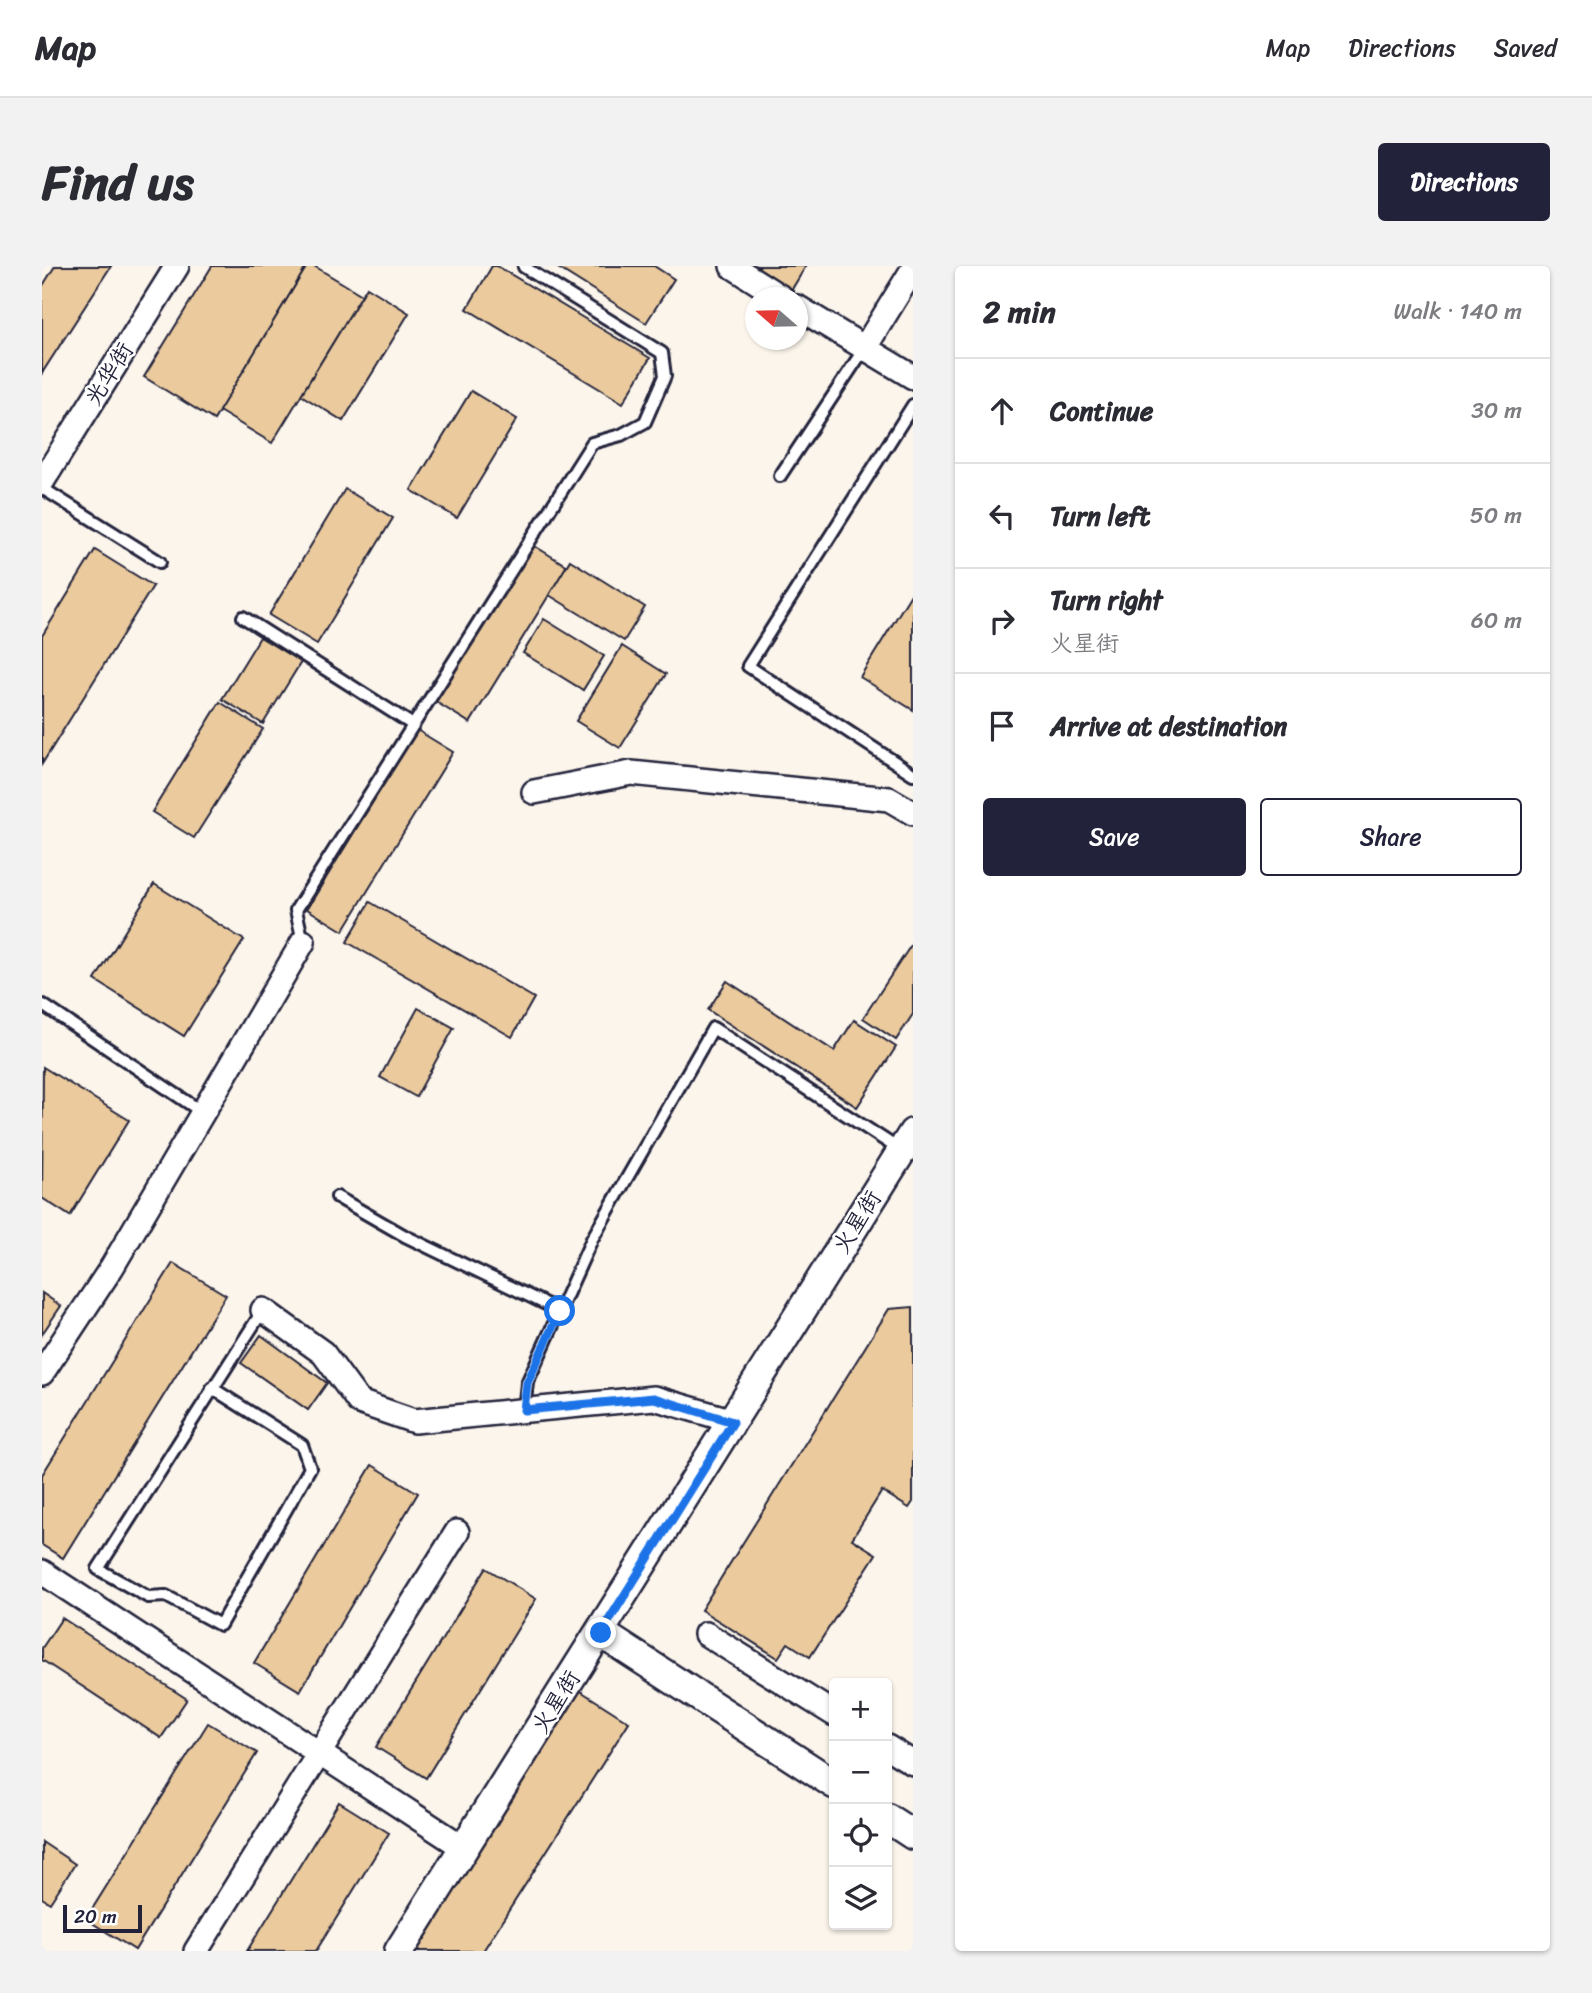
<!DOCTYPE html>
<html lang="en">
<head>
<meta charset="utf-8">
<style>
  :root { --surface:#fff; --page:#f2f2f3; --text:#2b2b33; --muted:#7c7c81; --line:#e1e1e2; --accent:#22223b }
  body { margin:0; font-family:Sriracha,"LXGW WenKai TC",sans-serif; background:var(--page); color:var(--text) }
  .controls { position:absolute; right:21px; bottom:21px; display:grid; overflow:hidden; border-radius:7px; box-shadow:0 2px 5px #0004 }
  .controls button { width:63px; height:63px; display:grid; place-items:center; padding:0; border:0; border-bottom:2px solid var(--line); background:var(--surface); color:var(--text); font:35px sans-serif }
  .compass { position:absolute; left:703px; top:21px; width:63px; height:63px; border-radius:50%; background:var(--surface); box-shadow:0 2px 5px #0004; rotate:290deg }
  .scale { position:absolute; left:21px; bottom:18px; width:79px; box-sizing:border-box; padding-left:7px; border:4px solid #22223b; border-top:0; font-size:19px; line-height:24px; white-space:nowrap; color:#22223b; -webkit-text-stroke:5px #fff; paint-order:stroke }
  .stop { position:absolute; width:21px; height:21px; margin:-16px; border:5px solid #1a73e8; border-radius:50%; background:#fff }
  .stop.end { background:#1a73e8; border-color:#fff; box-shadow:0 2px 7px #0008 }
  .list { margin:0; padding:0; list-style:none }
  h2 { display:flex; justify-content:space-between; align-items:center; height:91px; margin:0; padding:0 28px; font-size:30px }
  h2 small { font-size:23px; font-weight:400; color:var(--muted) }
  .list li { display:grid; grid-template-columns:46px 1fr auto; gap:21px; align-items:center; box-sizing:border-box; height:105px; padding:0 28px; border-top:2px solid var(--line) }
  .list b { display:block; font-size:26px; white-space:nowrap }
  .list p { margin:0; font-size:23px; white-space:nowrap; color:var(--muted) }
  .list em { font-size:23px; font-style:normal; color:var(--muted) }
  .actions { display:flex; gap:14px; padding:21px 28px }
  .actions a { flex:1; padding:16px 0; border:2px solid var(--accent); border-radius:7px; text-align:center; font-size:24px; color:var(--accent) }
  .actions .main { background:var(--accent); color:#fff }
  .icon { flex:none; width:38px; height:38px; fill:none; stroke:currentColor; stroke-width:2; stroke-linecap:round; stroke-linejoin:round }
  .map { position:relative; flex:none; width:871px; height:1685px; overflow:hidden; border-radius:7px }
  header { display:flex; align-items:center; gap:42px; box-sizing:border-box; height:98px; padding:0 35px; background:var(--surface); border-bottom:2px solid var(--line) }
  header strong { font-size:33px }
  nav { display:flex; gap:38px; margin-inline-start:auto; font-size:24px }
  .intro { display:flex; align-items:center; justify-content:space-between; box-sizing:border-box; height:168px; padding:0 42px }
  h1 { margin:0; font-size:49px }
  .button { padding:18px 32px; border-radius:7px; background:var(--accent); color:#fff; font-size:24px; font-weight:700 }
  main { display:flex; gap:42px; padding:0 42px }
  aside { flex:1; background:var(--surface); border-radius:7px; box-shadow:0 2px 5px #0004 }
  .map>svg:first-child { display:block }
</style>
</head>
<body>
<header>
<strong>Map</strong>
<nav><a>Map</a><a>Directions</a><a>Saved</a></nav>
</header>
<div class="intro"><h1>Find us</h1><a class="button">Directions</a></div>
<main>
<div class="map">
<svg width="871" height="1685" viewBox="0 0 871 1685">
  <rect width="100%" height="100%" fill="#fbf5eb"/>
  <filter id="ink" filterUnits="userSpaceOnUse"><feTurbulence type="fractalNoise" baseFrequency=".0143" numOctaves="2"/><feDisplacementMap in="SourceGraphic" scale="14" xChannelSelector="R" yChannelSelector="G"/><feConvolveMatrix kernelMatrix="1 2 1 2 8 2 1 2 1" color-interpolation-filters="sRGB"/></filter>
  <g filter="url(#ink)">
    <g fill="#ebcb9d" stroke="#22223b" stroke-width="2">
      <path d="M13,0H69L0,107V21Z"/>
      <path d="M170,0H265L172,154L102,111Z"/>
      <path d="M265,0H272L320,29L230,177L177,145Z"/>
      <path d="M450,0H455L608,92L581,137L425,43Z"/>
      <path d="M513,0H612L632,13L604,57Z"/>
      <path d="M713,0H764L750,23Z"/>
      <path d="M325,21L367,47L301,155L259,129Z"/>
      <path d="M429,125L475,153L415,252L369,224Z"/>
      <path d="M303,223L351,252L275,378L227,349Z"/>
      <path d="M491,279L525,300L428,457L394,436Z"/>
      <path d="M53,284L111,320L0,498V370Z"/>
      <path d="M528,294L603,341L582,375L507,329Z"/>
      <path d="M871,325V444L818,411Z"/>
      <path d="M502,353L562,390L541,424L481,387Z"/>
      <path d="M218,371L259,396L221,458L180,433Z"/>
      <path d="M580,380L624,408L578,482L534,455Z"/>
      <path d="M178,436L221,463L152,572L110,546Z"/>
      <path d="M375,464L411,486L301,665L265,643Z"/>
      <path d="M112,618L202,674L142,770L53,714Z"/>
      <path d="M328,636L492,732L470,771L305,676Z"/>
      <path d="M871,676V748L854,774L821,752Z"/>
      <path d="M685,715L792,785L812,754L854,781L815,841L666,744Z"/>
      <path d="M376,742L412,762L374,831L338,811Z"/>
      <path d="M1,801L87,854L28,950L0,932Z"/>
      <path d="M131,997L184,1029L21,1292L0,1279V1209Z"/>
      <path d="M0,1027L19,1040L0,1068Z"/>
      <path d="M871,1041V1236L867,1242L840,1225L810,1273L834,1288L768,1391L746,1377L736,1392L659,1344L847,1043Z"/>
      <path d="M219,1069L285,1117L266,1144L199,1097Z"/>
      <path d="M330,1199L376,1227L258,1425L212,1397Z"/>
      <path d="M444,1302L494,1333L384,1512L334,1481Z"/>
      <path d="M20,1352L145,1433L119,1472L0,1394V1382Z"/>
      <path d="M537,1424L587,1456L441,1685H371Z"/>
      <path d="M166,1457L215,1487L93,1684L44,1653Z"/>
      <path d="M297,1536L347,1567L274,1685H205Z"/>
      <path d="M0,1576L33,1598L8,1637L0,1632Z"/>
    </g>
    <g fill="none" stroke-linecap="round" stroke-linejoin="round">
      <g stroke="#22223b" stroke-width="16">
        <g id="service">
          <path d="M871,139L706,400L871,508"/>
          <path d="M738,210L822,83"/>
          <path d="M0,222L118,296"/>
          <path d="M201,351L371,459"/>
          <path d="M261,676L254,644L550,177L579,169L603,156L623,110L620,87L482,1"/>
          <path d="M1,739L160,846"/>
          <path d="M295,931L363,970L518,1045"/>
          <path d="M170,1122L260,1179L268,1202L178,1359L124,1330L106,1331L56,1303L221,1044"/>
          <path d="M482,1144L485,1117L550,973L671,762L858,884"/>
        </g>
      </g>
      <g stroke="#22223b" stroke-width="28">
        <g id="minor">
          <path d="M690,0L740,32"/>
          <path d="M755,41L871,111"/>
          <path d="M822,83L871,3"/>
          <path d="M0,216L135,0"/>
          <path d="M492,526L589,507L847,533L871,547"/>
          <path d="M221,1044L281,1087L317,1136L372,1155L612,1132L691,1155"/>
          <path d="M0,1107L70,1001L261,676"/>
          <path d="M0,1306L422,1582"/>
          <path d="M664,1368L792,1448"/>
          <path d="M845,1481L871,1497"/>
          <path d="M154,1685L415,1266"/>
        </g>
      </g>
      <g stroke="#22223b" stroke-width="33">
        <g id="tertiary">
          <path d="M559,1367L792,1518"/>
          <path d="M845,1552L871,1569"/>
          <path d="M357,1685L871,867"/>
        </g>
      </g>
      <use href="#service" stroke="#fff" stroke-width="10"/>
      <use href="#minor" stroke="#fff" stroke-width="23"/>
      <use href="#tertiary" stroke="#fff" stroke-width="28"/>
    </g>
  </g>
  <g fill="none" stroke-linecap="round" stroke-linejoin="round" filter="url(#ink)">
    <path stroke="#1a73e8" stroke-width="9" d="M518,1045L485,1117L482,1144L612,1132L691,1156L559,1367"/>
  </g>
  <g text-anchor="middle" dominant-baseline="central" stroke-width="5" stroke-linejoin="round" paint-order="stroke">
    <g font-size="23" fill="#22223b" stroke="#fff">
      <text transform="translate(67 108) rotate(-58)">光华街</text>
      <text transform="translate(815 956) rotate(-58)">火星街</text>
      <text transform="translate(514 1436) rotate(-58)">火星街</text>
    </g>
  </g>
</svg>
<div class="controls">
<button>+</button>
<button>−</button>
<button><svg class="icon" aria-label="locate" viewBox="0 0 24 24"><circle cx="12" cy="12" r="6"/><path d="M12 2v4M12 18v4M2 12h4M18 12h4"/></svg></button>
<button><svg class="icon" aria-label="layers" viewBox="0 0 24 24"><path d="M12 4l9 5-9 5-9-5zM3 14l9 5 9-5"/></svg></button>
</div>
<svg class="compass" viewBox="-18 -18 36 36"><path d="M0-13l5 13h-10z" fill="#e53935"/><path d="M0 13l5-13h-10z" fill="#7c7c81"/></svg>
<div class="scale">20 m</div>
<div class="stop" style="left:518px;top:1045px"></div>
<div class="stop end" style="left:559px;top:1367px"></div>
</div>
<aside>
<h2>2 min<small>Walk · 140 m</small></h2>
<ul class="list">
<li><svg class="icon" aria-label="ahead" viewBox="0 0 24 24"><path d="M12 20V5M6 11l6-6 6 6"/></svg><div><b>Continue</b></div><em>30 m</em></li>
<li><svg class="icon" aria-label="left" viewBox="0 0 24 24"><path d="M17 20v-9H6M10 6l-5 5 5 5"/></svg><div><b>Turn left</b></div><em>50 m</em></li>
<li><svg class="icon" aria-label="right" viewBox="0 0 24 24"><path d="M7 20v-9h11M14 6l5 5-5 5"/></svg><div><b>Turn right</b><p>火星街</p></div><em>60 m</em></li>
<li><svg class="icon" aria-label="arrive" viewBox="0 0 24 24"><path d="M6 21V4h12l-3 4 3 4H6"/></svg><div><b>Arrive at destination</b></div></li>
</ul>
<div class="actions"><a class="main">Save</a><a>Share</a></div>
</aside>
</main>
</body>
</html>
